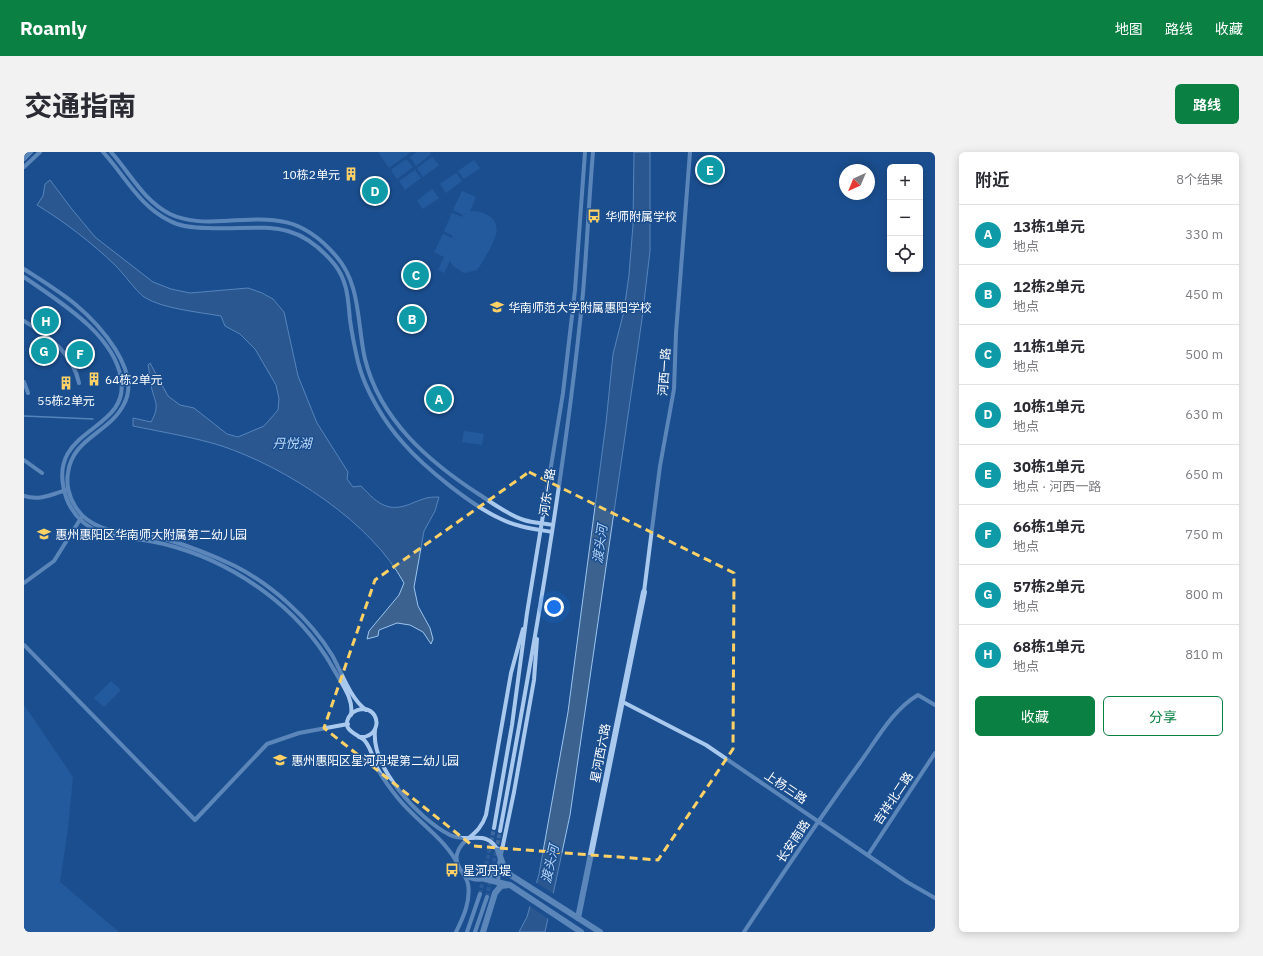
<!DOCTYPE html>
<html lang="zh">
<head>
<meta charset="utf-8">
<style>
  :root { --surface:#fff; --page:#f2f2f3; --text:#2b2b33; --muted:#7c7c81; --line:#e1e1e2; --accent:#0b8043 }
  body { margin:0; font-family:"IBM Plex Sans","Noto Sans SC",sans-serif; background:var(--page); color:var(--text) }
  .controls { position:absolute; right:12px; top:12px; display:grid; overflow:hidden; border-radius:6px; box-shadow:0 2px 10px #0003 }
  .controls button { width:36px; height:36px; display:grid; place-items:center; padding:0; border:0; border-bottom:1px solid var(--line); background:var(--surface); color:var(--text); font:20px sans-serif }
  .compass { position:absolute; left:815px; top:12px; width:36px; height:36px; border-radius:50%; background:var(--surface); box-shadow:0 2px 10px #0003; rotate:224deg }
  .you { position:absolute; left:530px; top:455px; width:14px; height:14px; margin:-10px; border:3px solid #fff; border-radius:50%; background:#1a73e8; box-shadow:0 0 0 6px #1a73e833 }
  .badge { display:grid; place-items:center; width:26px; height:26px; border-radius:50%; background:var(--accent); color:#fff; font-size:13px; font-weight:700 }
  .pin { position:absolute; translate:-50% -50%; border:2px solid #fff; box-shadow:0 1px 4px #0006 }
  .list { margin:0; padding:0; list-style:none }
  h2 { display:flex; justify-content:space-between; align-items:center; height:52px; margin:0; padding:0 16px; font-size:17px }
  h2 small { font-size:13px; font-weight:400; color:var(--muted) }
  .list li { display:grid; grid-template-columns:26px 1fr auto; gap:12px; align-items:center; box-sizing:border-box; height:60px; padding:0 16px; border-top:1px solid var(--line) }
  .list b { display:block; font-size:15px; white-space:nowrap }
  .list p { margin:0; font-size:13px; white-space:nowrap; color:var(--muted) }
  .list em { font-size:13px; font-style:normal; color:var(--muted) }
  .actions { display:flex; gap:8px; padding:12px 16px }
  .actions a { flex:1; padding:9px 0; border:1px solid var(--accent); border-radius:6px; text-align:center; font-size:14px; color:var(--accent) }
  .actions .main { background:var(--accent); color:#fff }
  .icon { flex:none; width:22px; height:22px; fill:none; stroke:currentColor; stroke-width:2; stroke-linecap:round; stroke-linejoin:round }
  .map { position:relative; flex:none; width:911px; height:780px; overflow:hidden; border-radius:6px }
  header { display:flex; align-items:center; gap:24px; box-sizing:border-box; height:56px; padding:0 20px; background:var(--accent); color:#fff }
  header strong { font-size:19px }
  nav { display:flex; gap:22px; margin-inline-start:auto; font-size:14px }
  .intro { display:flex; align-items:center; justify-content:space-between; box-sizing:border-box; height:96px; padding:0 24px }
  h1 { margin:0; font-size:28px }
  .button { padding:10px 18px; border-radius:6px; background:var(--accent); color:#fff; font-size:14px; font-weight:700 }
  main { display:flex; gap:24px; padding:0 24px }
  aside { flex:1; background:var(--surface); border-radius:6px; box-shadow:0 2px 10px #0003 }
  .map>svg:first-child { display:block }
</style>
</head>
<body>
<header>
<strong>Roamly</strong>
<nav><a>地图</a><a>路线</a><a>收藏</a></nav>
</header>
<div class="intro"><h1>交通指南</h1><a class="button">路线</a></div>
<main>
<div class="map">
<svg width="911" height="780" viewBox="0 0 911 780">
  <rect width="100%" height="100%" fill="#1b4f8f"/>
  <g fill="#2e69ad">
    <path d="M354,0H387L365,16Z"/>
    <path d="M393,0H406L407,2L392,14L386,5Z"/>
    <path d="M408,5L415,13L399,25L393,16Z"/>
    <path d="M382,7L389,15L373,27L367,18Z"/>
    <path d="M450,8L456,16L440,27L434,19Z"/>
    <path d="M391,18L397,26L381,38L375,29Z"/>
    <path d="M432,21L438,29L422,41L416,32Z"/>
    <path d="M408,37L415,46L399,57L393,49Z"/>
    <path d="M438,39L452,45L446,59C459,58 476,66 472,82C469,93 460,108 453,118L440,121L429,114L426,109L420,121L414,118L420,105L410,100L419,82L428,86L429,84L420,79L428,61L438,65L439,63L429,58Z"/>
    <path d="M440,279L460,282L458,293L438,290Z"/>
    <path d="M87,529L97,538L80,555L70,546Z"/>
    <path d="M0,553L49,625L44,676L36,730L95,780H0Z"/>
  </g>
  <g fill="#3c6290" stroke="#9cc4f0">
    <path d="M610,0H626V99L618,167L546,663L521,780H495L503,765L515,722L544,560L582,271L589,202L600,159L605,123L609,73Z"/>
    <path d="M26,28L47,56L71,85L129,130L147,137L166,141L224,136L238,141L249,147L260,160L274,224L293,271L324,320L323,327L329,335L337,334C355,353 365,362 391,350C402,346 403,345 415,345L411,359L400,379L390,435L394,454L406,476L409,487L407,492L399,480L386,473L373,471L355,478L354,484L343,487L345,479L375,443L380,431C347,370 263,316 198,294C169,285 138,280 109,274V266L127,270C137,252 130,250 127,233C125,227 126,220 124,213L126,211L144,244L156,253L170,256L203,282L214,285L240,274L254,258L255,247L252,233L231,197L216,182L201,174L197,164C175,160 139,157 120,145C112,139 100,122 91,113C68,91 41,70 13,53L19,44L21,32Z"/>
  </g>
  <path fill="#1b4f8f" d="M511,730L532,743L526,768L504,753Z"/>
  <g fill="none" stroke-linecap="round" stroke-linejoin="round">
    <path stroke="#9cc4f0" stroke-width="1.5" d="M0,264L69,267"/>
    <g stroke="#3d69a0" stroke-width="4" stroke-dasharray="4 2" stroke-linecap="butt">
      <path d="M456,742L470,676"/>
      <path d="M463,745L476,679"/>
    </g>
    <g stroke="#a9c9ee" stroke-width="4">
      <path d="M79,0C101,24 115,54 146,69C157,75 171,76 184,76C239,78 271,64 311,113C324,130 324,148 326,168C328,182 331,197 334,210C341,238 360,270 380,292C401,316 448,354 477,367C493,375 511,377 528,380"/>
      <path d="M87,0C106,21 119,48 146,62C163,70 181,70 199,69C249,66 277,63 312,104C337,132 333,172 341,207C356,268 405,310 456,343C470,352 484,363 500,368C509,371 520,371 529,373"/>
      <path d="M0,7L7,0"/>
      <path d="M0,15L16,0"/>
      <path d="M0,117C17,128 35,139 51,152C75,172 118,219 100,252C86,281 48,286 44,321C42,332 45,345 51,354C69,385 110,379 141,387C165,394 188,403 211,414C248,433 286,467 308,503C318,521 326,546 342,558"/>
      <path d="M0,125C34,149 89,181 97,226C107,282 19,274 42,345C48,362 60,374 77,381C97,386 119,387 140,392C208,409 274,454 309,516C317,531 330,546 327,563"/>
      <path d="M0,169C25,184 49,202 55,231"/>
      <path d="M0,230L4,241"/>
      <path d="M0,308L18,321"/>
      <path d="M0,344C15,349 27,343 42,338"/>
      <path d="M0,431L30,409L57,366"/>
      <path d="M620,440L636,314L650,237L652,181L666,0"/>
      <path d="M0,493L171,668L243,592L275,581L324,572"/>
      <path d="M597,549L682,593L883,730L911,746"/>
      <path d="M351,578C347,616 395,667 426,683C445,692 463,676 474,699"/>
      <path d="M335,585C355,587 359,561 341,557C336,557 331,558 327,562C314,579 335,582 341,589C347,596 349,606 352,614C358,625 365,635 373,645C391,668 417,683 432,709"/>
      <path d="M470,676L488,573L503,461L539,241L551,138L561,0"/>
      <path d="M476,679C509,501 541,322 559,141C563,94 565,47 569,0"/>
      <path d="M844,703L911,601"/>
      <path d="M440,723C453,731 468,729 474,714"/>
      <path d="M474,732L475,712L490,640L510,528L513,487"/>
      <path d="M432,780C439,766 447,749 444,732C442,721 430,715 433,702C437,686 455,685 462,663L487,521L499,477"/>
      <path d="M443,780L456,742"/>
      <path d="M451,780L463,745"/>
      <path d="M720,780C757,724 795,667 835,612C852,589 868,558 894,543L911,553"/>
    </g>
    <g stroke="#a9c9ee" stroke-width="6">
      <path d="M474,698L479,713L485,722L576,780"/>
      <path d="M461,727L486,733L557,780"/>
      <path d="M554,766L620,440"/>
      <path d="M459,780L471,741L477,734L485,733"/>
    </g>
  </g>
  <path d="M0 0H911V780H0ZM505,320L710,421L709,597L634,708L449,694L300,576L351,428Z" fill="#1b4f8f" fill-opacity=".55" fill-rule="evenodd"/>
  <path fill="none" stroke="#ffd166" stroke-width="3" stroke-dasharray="8 5" stroke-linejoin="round" d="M505,320L710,421L709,597L634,708L449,694L300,576L351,428Z"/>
  <defs>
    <g id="building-bare" transform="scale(1.08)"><path d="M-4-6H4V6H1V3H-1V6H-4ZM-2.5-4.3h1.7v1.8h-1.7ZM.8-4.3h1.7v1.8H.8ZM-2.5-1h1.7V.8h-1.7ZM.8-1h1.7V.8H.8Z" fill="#ffd166" stroke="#1b4f8f" stroke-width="2.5" paint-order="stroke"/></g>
    <g id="bus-bare" transform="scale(1.08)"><path d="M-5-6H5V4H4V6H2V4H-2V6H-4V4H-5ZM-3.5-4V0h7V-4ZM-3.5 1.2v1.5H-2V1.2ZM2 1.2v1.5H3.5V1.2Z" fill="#ffd166" stroke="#1b4f8f" stroke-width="2.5" paint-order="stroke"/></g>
    <g id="school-bare" transform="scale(1.08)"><path d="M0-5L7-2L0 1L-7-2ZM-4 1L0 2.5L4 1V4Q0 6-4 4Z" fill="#ffd166" stroke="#1b4f8f" stroke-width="2.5" paint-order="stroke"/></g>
  </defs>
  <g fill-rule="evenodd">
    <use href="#building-bare" x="327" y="22"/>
    <use href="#bus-bare" x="570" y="64"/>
    <use href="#school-bare" x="473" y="155"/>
    <use href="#building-bare" x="70" y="227"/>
    <use href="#building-bare" x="42" y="231"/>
    <use href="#school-bare" x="20" y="382"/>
    <use href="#school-bare" x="256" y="608"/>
    <use href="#bus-bare" x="428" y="718"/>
  </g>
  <g text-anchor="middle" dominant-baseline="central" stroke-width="3" stroke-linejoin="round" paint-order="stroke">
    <g font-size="12" fill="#fff" stroke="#1b4f8f" text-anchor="start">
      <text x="316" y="22" text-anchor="end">10栋2单元</text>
      <text x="581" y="64">华师附属学校</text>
      <text x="484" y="155">华南师范大学附属惠阳学校</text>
      <text x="81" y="227">64栋2单元</text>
      <text x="42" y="248" text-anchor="middle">55栋2单元</text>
      <text x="31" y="382">惠州惠阳区华南师大附属第二幼儿园</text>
      <text x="267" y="608">惠州惠阳区星河丹堤第二幼儿园</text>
      <text x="439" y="718">星河丹堤</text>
    </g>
    <g font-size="12" fill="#fff" stroke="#1b4f8f">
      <text transform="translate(640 220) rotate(-86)">河西一路</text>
      <text transform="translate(523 340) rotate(-82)">河东一路</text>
      <text transform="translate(576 601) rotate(-79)">星河西六路</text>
      <text transform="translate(762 635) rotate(34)">上杨三路</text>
      <text transform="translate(869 646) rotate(-56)">吉祥北二路</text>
      <text transform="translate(769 689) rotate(-56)">长安南路</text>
    </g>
    <g font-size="13" font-style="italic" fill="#b5d3f5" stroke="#1b4f8f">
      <text x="268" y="291">丹悦湖</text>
      <text transform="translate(576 392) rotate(-82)">渡头河</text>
      <text transform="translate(526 712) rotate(-77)">渡头河</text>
    </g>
  </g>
</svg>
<div class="controls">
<button>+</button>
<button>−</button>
<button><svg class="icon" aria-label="locate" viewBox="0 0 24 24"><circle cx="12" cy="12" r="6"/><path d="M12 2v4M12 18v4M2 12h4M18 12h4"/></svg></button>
</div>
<svg class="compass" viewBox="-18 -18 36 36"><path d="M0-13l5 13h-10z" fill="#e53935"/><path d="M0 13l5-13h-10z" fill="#7c7c81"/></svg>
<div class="you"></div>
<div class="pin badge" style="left:415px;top:247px;background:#0f9aa8">A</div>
<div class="pin badge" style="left:388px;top:167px;background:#0f9aa8">B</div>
<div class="pin badge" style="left:392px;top:123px;background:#0f9aa8">C</div>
<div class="pin badge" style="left:351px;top:39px;background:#0f9aa8">D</div>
<div class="pin badge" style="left:686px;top:18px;background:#0f9aa8">E</div>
<div class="pin badge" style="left:56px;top:202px;background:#0f9aa8">F</div>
<div class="pin badge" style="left:20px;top:199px;background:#0f9aa8">G</div>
<div class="pin badge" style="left:22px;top:169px;background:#0f9aa8">H</div>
</div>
<aside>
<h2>附近<small>8个结果</small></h2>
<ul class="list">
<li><span class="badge" style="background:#0f9aa8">A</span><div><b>13栋1单元</b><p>地点</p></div><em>330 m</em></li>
<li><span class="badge" style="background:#0f9aa8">B</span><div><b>12栋2单元</b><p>地点</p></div><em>450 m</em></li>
<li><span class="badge" style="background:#0f9aa8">C</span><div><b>11栋1单元</b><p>地点</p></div><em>500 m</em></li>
<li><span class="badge" style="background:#0f9aa8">D</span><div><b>10栋1单元</b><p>地点</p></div><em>630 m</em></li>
<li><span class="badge" style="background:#0f9aa8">E</span><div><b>30栋1单元</b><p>地点 · 河西一路</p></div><em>650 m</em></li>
<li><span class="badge" style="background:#0f9aa8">F</span><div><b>66栋1单元</b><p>地点</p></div><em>750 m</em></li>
<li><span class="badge" style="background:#0f9aa8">G</span><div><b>57栋2单元</b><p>地点</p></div><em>800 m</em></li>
<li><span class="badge" style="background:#0f9aa8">H</span><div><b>68栋1单元</b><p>地点</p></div><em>810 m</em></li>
</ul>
<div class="actions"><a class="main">收藏</a><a>分享</a></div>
</aside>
</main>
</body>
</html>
